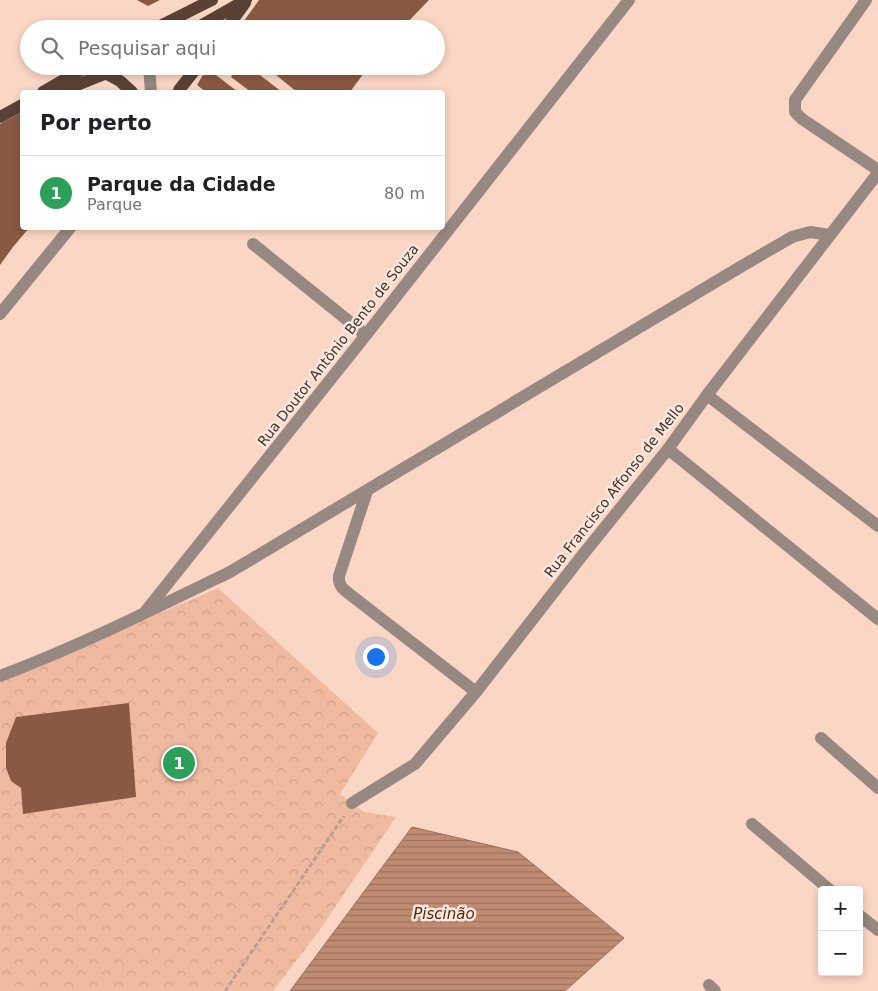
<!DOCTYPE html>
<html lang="pt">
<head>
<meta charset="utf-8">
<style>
  :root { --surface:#fff; --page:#f6f6f6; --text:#202124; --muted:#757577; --line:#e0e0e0; --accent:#216076 }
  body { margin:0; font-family:"DejaVu Sans",sans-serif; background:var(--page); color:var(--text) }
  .controls { position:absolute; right:15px; bottom:15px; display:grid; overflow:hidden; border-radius:5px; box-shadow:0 2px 8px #0003 }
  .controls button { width:45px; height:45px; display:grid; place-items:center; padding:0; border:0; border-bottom:1px solid var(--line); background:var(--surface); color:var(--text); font:25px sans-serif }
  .you { position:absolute; left:375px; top:656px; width:18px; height:18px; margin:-12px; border:4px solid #fff; border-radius:50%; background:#1a73e8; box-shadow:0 0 0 8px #1a73e833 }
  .badge { display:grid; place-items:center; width:32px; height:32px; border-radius:50%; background:var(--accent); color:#fff; font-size:16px; font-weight:700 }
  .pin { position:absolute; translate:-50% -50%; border:2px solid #fff; box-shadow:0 1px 5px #0006 }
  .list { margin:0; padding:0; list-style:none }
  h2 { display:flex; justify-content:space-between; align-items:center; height:65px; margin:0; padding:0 20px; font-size:21px }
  h2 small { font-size:16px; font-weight:400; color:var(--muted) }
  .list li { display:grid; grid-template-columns:32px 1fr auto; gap:15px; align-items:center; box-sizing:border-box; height:75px; padding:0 20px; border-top:1px solid var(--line) }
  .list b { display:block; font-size:19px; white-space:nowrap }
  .list p { margin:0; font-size:16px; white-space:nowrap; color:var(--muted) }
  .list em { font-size:16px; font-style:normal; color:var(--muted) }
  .icon { flex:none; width:28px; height:28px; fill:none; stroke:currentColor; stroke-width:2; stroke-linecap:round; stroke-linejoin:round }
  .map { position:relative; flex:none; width:878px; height:991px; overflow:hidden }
  .search { position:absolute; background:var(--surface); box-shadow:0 2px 8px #0003; left:20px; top:20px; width:425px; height:55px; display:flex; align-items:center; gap:12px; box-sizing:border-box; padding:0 18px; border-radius:28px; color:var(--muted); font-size:19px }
  .panel { position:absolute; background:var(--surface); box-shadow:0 2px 8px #0003; left:20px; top:90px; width:425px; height:140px; border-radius:5px }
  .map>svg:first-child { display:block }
</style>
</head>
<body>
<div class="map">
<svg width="878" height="991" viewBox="0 0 878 991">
  <defs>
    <pattern id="park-crowns" width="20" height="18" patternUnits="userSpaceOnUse" patternTransform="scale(1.25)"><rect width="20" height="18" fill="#f0baa1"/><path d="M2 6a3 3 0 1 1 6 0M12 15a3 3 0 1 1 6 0" fill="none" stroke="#cfa08b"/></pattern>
    <pattern id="water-rules" width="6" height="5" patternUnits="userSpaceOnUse" patternTransform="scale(1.25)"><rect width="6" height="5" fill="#bf8b73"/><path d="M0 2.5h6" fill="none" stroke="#9d725f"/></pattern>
  </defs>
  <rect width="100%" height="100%" fill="#fcd6c5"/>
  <path fill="url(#park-crowns)" d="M218,588L378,733L340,794L364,812L396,817L319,931L273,991H0V682Z"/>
  <path fill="url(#water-rules)" stroke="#9a715e" d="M412,827L518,852L624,938L565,991H290Z"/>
  <g fill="#8a5943">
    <path d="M137,0H160L148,6Z"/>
    <path d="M259,0H429L401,29H238Z"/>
    <path d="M238,66H248L282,92H251L231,77Z"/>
    <path d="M265,66H369L350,92H297Z"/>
    <path d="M207,68L238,92H206L197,85Z"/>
    <path d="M22,112V228H29L13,247L0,265V124Z"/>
    <path d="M129,703L136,797L23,814L21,788L11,781L6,768V743L16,717Z"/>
  </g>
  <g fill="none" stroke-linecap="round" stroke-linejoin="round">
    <path stroke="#bb9e90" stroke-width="3" stroke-dasharray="5 2.5" stroke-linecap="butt" d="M225,991L344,816"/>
    <g stroke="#978881" stroke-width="12">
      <path d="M866,0L795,100V112L802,119L878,170"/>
      <path d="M149,66L151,92"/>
      <path d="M253,244L366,335"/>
      <path d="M0,314L70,228"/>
      <path d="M707,395L878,526"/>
      <path d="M668,449L878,619"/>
      <path d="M367,491L339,576C338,586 344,590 352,596L476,692"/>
      <path d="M145,612L366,335L629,0"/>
      <path d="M0,676C79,646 154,609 230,572L742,266L792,237L810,232L830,235"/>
      <path d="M821,738L878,788"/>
      <path d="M352,803L415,764L476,692L581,557L668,449L707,395L878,173"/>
      <path d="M752,824L830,890"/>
      <path d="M859,915L878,930"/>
      <path d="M709,985L715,991"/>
    </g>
    <g stroke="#5b4135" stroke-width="12">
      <path d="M154,29L212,0"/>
      <path d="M195,29L246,0"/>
      <path d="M226,29L245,3"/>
      <path d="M107,74L120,81L132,92"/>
      <path d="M179,90L198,66"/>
      <path d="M43,92L88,66"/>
      <path d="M60,92L124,66"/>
      <path d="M0,117L22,105"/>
    </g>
  </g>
  <g text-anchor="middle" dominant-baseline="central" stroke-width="5" stroke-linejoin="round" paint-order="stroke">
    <g font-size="14" fill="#42342d" stroke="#fee7dd">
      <text transform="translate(338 345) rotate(-52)">Rua Doutor Antônio Bento de Souza</text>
      <text transform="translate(614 490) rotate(-52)">Rua Francisco Affonso de Mello</text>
    </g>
    <g font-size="15" font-style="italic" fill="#59280e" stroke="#fee7dd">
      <text x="444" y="914">Piscinão</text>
    </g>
  </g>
</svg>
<div class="controls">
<button>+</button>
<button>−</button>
</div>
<div class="you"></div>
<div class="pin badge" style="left:179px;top:763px;background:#2e9e5b">1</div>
<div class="search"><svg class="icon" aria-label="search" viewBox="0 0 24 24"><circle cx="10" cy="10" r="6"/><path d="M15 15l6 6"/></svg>Pesquisar aqui</div>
<section class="panel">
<h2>Por perto<small></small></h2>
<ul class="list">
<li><span class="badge" style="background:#2e9e5b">1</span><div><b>Parque da Cidade</b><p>Parque</p></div><em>80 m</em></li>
</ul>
</section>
</div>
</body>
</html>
